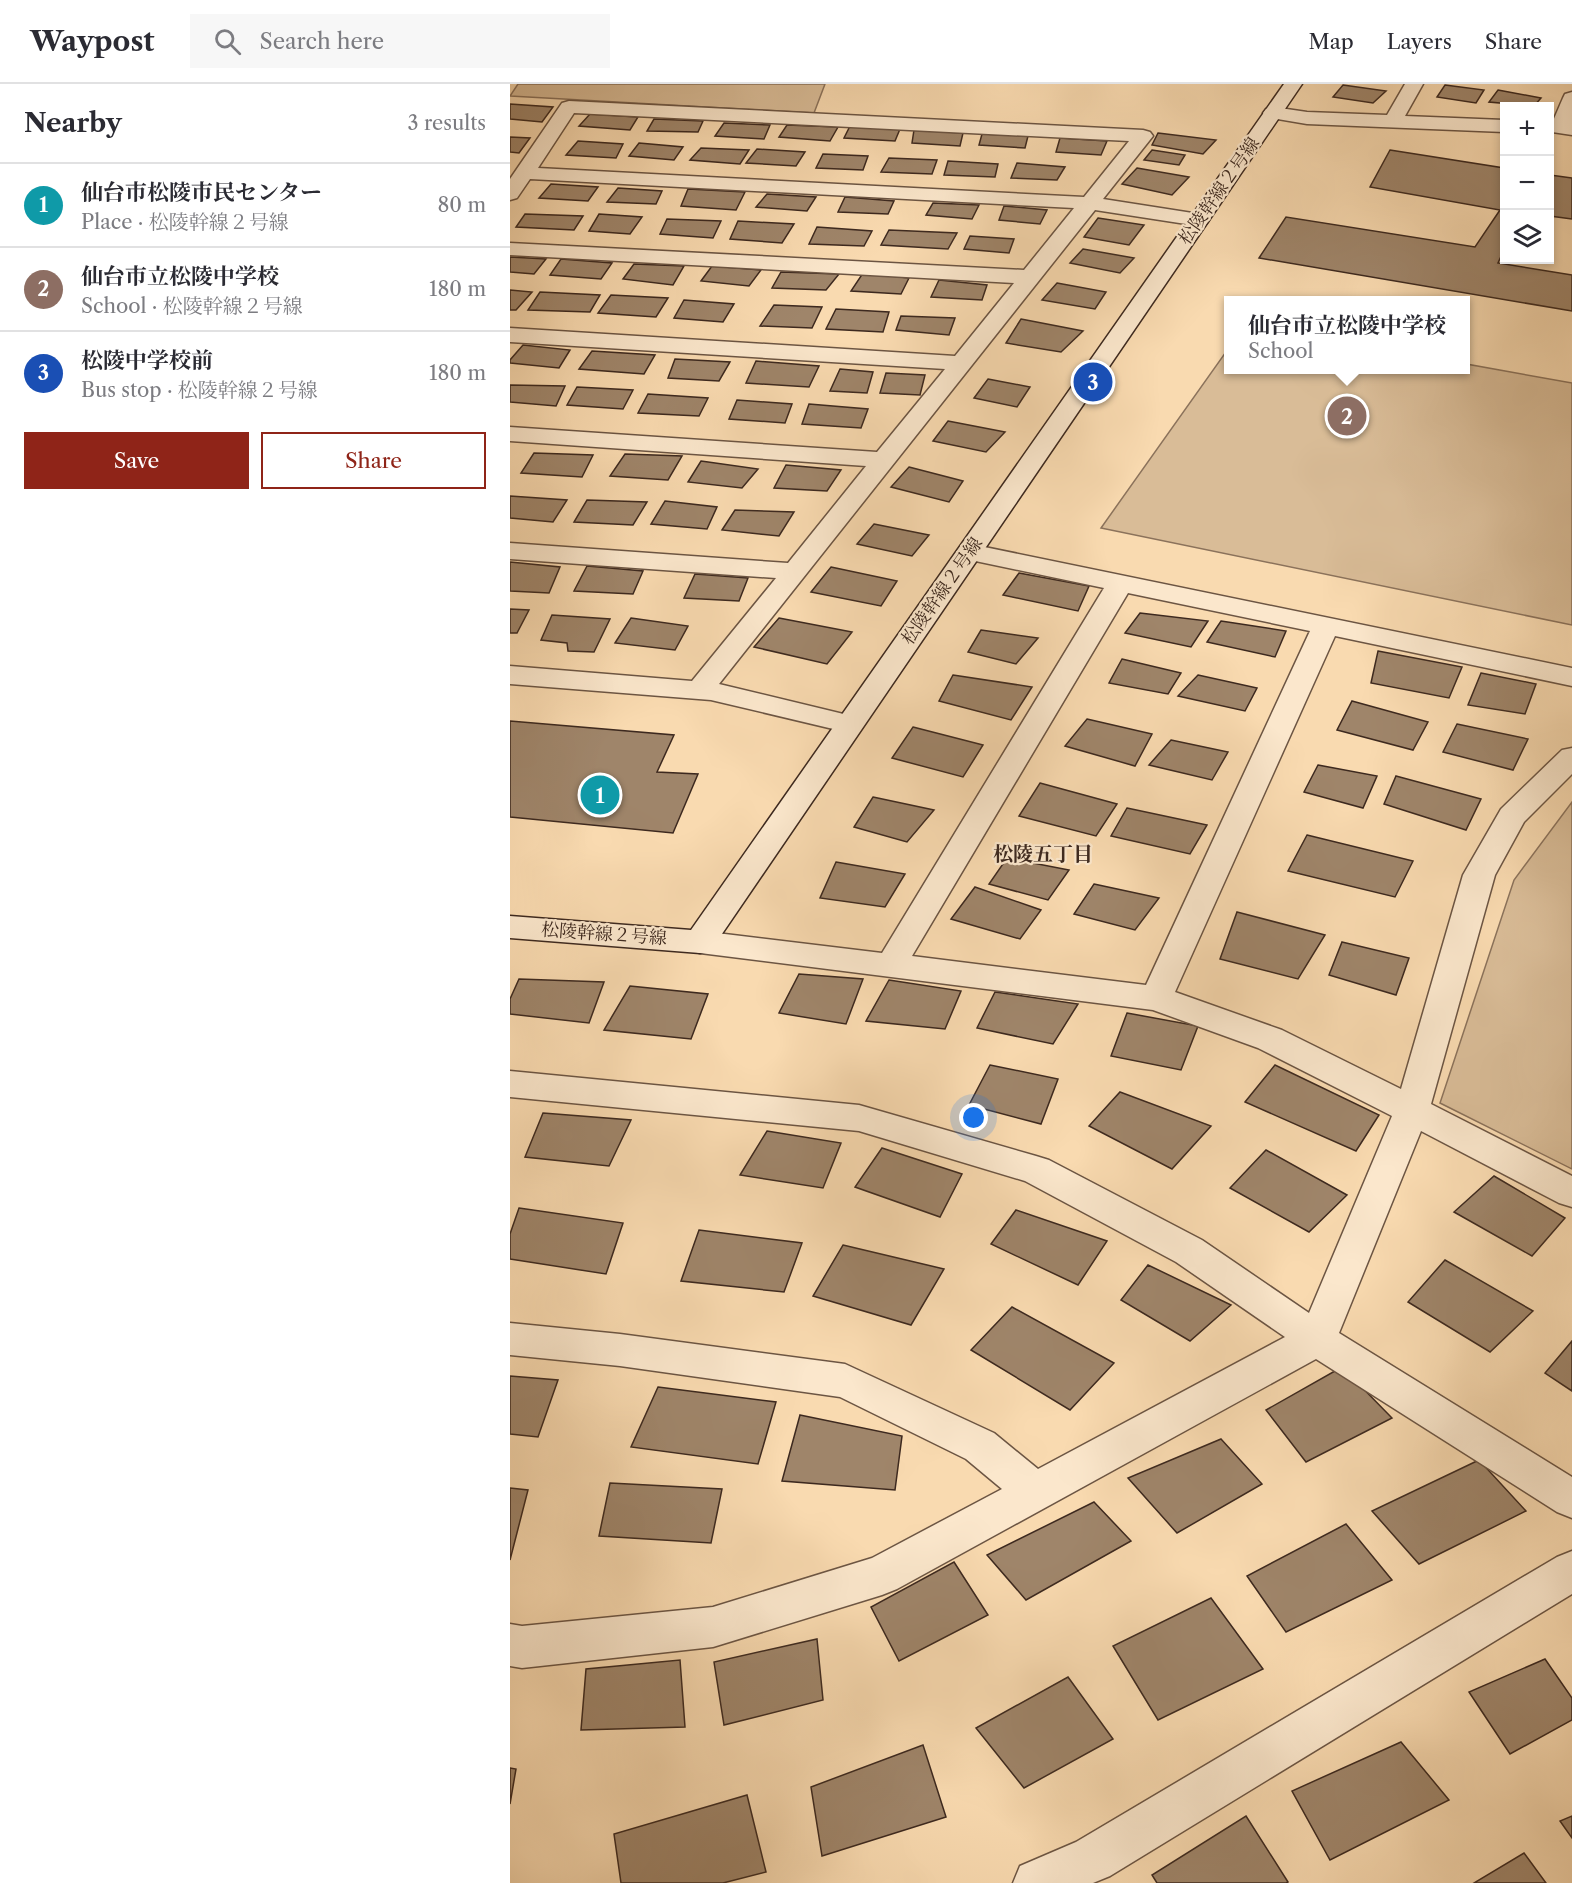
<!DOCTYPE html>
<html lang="en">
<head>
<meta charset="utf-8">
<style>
  :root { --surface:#fff; --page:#f7f7f7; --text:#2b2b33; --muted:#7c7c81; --line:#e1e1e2; --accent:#8f2418 }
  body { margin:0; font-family:"Libre Caslon Text","Noto Serif JP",serif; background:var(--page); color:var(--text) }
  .controls { position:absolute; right:18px; top:18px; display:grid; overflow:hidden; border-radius:0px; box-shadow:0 3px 9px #0003 }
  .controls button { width:54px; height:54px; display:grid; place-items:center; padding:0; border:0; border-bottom:2px solid var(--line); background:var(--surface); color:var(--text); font:30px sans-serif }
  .you { position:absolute; left:464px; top:1034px; width:21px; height:21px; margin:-15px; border:4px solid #fff; border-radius:50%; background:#1a73e8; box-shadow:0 0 0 9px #1a73e833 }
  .badge { display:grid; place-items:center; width:39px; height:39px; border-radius:50%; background:var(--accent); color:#fff; font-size:20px; font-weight:700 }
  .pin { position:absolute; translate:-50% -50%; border:3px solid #fff; box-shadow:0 2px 6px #0006 }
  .popup { position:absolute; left:714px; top:212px; width:246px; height:78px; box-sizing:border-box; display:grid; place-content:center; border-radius:0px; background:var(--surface); filter:drop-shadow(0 2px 4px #0005); font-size:20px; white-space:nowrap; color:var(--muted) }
  .popup b { font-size:22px; color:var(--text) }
  .popup::after { content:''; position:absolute; left:50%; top:100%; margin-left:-12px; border:12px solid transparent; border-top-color:var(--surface) }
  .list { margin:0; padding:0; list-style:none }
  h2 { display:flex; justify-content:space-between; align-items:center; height:78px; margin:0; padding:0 24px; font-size:26px }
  h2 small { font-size:20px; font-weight:400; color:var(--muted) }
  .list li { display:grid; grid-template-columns:39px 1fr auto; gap:18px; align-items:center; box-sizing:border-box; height:84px; padding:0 24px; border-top:2px solid var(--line) }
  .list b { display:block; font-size:22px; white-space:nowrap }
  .list p { margin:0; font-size:20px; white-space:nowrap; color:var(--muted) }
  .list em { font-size:20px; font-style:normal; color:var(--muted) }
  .actions { display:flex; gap:12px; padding:18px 24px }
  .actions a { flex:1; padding:14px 0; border:2px solid var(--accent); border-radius:0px; text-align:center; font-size:21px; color:var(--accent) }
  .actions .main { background:var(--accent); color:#fff }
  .icon { flex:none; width:33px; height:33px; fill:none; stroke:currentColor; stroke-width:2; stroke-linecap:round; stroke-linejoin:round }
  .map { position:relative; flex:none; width:1062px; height:1799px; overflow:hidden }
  header { display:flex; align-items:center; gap:36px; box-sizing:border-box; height:84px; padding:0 30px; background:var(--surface); border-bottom:2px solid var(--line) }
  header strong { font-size:28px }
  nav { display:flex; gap:33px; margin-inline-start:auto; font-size:21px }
  .search { width:420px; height:54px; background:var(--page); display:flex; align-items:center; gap:15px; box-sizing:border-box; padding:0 21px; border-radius:0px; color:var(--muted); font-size:22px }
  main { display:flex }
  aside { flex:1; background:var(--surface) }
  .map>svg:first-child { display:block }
</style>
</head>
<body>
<header>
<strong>Waypost</strong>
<div class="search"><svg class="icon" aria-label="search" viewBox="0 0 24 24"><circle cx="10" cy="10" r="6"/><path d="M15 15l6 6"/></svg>Search here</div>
<nav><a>Map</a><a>Layers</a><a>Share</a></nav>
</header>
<main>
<aside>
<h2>Nearby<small>3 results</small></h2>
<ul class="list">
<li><span class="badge" style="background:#0f9aa8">1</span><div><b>仙台市松陵市民センター</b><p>Place · 松陵幹線２号線</p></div><em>80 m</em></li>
<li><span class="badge" style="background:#8d6e63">2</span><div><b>仙台市立松陵中学校</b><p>School · 松陵幹線２号線</p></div><em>180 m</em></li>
<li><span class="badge" style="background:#1a4fb4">3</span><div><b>松陵中学校前</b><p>Bus stop · 松陵幹線２号線</p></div><em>180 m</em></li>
</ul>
<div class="actions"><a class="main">Save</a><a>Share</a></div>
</aside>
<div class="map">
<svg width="1062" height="1799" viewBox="0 0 1062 1799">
  <rect width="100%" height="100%" fill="#f9dab0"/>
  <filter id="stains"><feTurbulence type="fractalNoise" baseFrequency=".00333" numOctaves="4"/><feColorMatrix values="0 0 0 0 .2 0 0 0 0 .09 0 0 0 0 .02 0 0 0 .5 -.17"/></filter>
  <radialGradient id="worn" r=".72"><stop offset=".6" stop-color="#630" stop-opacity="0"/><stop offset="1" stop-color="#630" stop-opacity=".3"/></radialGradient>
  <g fill="#d9bc97" stroke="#8b725b" stroke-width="1.5">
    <path d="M8,0H315L304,29L0,12Z"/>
    <path d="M718,265V286H956V280L1062,299V541L591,444Z"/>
    <path d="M1062,718V1085L930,1019L1004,796Z"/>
  </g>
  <g fill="#9f856a" stroke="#3d291f" stroke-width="1.5">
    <path d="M833,1L876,7L863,19L823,13Z"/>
    <path d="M935,1L974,6L966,19L927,13Z"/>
    <path d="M988,6L1031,14L1024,22L979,18Z"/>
    <path d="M0,20L43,23L32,38L0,35Z"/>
    <path d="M80,30L128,33L120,46L69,42Z"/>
    <path d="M144,35L193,37L188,48L137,47Z"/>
    <path d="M214,39L260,41L254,55L205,52Z"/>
    <path d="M277,41L328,43L320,57L269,53Z"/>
    <path d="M340,42L390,45L385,57L334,54Z"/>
    <path d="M404,46L453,49L450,62L402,59Z"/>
    <path d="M648,49L706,56L693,70L642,61Z"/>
    <path d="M472,50L518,52L515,64L469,61Z"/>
    <path d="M0,53L20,54L9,69L0,68Z"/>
    <path d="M550,54L597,57L591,71L546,68Z"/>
    <path d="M68,57L113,60L106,74L56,71Z"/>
    <path d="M129,59L173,63L164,76L119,72Z"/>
    <path d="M191,64L239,66L230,80L180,76Z"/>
    <path d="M247,65L295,68L286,82L236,79Z"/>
    <path d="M642,66L675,71L669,81L634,76Z"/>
    <path d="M880,66L994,84V166L988,179L1062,191V227L749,174L776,133L965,163L990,126L860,103Z"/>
    <path d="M313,70L358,72L353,86L306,84Z"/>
    <path d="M379,74L427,76L422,90L371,88Z"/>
    <path d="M438,77L488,80L485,93L434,91Z"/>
    <path d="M507,79L555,83L547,96L501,94Z"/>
    <path d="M627,84L679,93L662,111L612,100Z"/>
    <path d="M1040,91L1062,94V135L1040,132Z"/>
    <path d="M41,100L88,103L78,117L29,114Z"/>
    <path d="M108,104L152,107L146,120L97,118Z"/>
    <path d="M178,105L235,108L226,126L171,122Z"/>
    <path d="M257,110L306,113L297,127L246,123Z"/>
    <path d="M335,113L384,117L378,130L328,128Z"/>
    <path d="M423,119L469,121L462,135L416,131Z"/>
    <path d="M494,122L537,126L530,140L489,136Z"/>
    <path d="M15,130L73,132L64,146L6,143Z"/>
    <path d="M89,130L132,133L120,150L79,147Z"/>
    <path d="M588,134L634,141L619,161L574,153Z"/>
    <path d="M157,135L211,137L203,154L150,150Z"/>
    <path d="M228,137L284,140L272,159L220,155Z"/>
    <path d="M307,143L362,147L354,162L299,160Z"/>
    <path d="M379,146L447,149L438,165L371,161Z"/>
    <path d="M460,152L504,155L499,169L454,165Z"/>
    <path d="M573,165L624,174L610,189L560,179Z"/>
    <path d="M0,173L36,175L24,190L0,188Z"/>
    <path d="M51,175L102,179L91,195L40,191Z"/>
    <path d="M124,180L174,182L163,201L113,195Z"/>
    <path d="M202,182L251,186L239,202L191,197Z"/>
    <path d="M271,188L329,190L316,206L262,204Z"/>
    <path d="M353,189L399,194L391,210L341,207Z"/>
    <path d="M429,196L477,201L472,216L421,213Z"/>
    <path d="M547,199L596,208L585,225L532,216Z"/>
    <path d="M0,206L22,208L6,226H0Z"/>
    <path d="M30,208L90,211L80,228L18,226Z"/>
    <path d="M101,211L158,214L146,233L88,229Z"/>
    <path d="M174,216L224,220L213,238L164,234Z"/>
    <path d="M264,221L312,223L302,244L250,242Z"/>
    <path d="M326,225L379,228L373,248L316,245Z"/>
    <path d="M391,232L445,234L439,251L386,246Z"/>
    <path d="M511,235L573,247L551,268L496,259Z"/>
    <path d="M13,261L60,266L49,284L0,279V276Z"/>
    <path d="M82,267L145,271L134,290L69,285Z"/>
    <path d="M165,275L220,278L209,297L158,294Z"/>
    <path d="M246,277L309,282L299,303L236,299Z"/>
    <path d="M330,285L363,288L357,309L320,307Z"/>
    <path d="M376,289L415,291L410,311L370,309Z"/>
    <path d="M478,295L520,303L507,323L464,314Z"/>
    <path d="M0,301L55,302L46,322L0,318Z"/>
    <path d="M67,303L123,306L113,325L57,321Z"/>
    <path d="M138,310L198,314L189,332L128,329Z"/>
    <path d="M227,316L282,320L275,339L219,335Z"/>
    <path d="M299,320L358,325L351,344L292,340Z"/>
    <path d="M438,337L495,348L476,368L423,357Z"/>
    <path d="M24,369L83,371L72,393L11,389Z"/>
    <path d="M115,370L172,372L158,396L100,392Z"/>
    <path d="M191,377L248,385L232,404L178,398Z"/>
    <path d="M276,381L331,386L317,407L264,404Z"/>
    <path d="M399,383L453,397L439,418L381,403Z"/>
    <path d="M0,412L57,416L43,438L0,434Z"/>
    <path d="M77,416L137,418L123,441L64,438Z"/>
    <path d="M155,417L207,423L197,445L141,440Z"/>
    <path d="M225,426L284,428L269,452L212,446Z"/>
    <path d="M364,440L419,451L402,472L347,460Z"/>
    <path d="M0,478L50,483L39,509L0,507Z"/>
    <path d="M77,482L133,487L123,510L64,507Z"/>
    <path d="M321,483L387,497L371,522L301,508Z"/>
    <path d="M509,489L579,502L568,527L493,511Z"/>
    <path d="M185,490L238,494L229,517L174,514Z"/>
    <path d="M0,525L19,526L7,549H0Z"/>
    <path d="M630,529L698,537L681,563L615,549Z"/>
    <path d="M42,531L100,535L84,568L58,567L57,559L31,556Z"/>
    <path d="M121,534L178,542L165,566L105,559Z"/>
    <path d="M269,534L342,548L317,580L244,563Z"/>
    <path d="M711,537L776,547L765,573L697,558Z"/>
    <path d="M471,546L528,554L506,580L458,568Z"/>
    <path d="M868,567L952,583L939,614L861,599Z"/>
    <path d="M612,575L671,589L658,610L599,599Z"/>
    <path d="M971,589L1026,600L1015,630L958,621Z"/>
    <path d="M443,591L522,603L501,636L429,617Z"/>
    <path d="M688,591L747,604L735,627L668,612Z"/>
    <path d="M842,617L918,638L903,666L827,646Z"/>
    <path d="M577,635L642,650L625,682L555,662Z"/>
    <path d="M0,637L164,651L147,688L188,690L163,749L0,733Z"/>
    <path d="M947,640L1018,655L1003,686L933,668Z"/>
    <path d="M403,643L473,661L453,693L382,674Z"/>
    <path d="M661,656L718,668L702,696L639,681Z"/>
    <path d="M808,681L867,692L853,724L794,708Z"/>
    <path d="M886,692L971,715L956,746L874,720Z"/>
    <path d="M530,699L607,720L586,752L509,732Z"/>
    <path d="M363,713L424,726L397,758L344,743Z"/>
    <path d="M617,724L697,741L680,770L601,752Z"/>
    <path d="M797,751L903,777L885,813L778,787Z"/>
    <path d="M497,774L559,786L538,816L479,800Z"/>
    <path d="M326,778L395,790L375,823L310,814Z"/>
    <path d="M584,800L649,814L625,846L564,830Z"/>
    <path d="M465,803L531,826L510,855L441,835Z"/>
    <path d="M727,828L815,851L788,895L710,875Z"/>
    <path d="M832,858L899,874L886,911L819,891Z"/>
    <path d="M289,890L353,895L336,940L269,929Z"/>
    <path d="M9,895L94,898L79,939L0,930V915Z"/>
    <path d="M379,896L451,907L435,945L356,937Z"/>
    <path d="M120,902L198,910L181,955L94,946Z"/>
    <path d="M485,908L568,920L543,960L467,944Z"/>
    <path d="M617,929L688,942L671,986L601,972Z"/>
    <path d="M480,981L548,995L531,1040L459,1021Z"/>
    <path d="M765,981L869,1031L846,1067L735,1018Z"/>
    <path d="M610,1008L701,1042L662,1085L579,1042Z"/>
    <path d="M33,1029L121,1036L99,1082L15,1073Z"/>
    <path d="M257,1047L331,1059L313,1104L230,1091Z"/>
    <path d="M372,1064L452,1090L430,1133L345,1103Z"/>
    <path d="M756,1066L837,1111L799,1148L720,1104Z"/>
    <path d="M984,1092L1055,1134L1022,1172L944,1128Z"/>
    <path d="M9,1124L113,1139L96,1190L0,1175V1150Z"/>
    <path d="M506,1126L597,1157L568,1201L481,1160Z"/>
    <path d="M189,1146L292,1159L274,1208L171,1197Z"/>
    <path d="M333,1161L434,1185L401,1241L303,1212Z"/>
    <path d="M935,1176L1023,1227L980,1268L898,1218Z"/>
    <path d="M638,1181L721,1221L680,1257L611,1216Z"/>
    <path d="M502,1223L604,1279L560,1326L461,1266Z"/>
    <path d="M1062,1257V1307L1035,1289Z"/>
    <path d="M832,1283L882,1334L796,1378L756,1326Z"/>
    <path d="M0,1292L48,1296L28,1353L0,1350Z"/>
    <path d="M148,1303L266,1318L248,1380L121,1363Z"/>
    <path d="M290,1331L392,1352L385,1406L272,1397Z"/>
    <path d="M711,1355L752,1400L667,1449L618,1394Z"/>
    <path d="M969,1376L1016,1427L909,1480L862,1427Z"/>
    <path d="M100,1399L212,1405L201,1459L89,1452Z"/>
    <path d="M0,1404L18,1406L0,1476Z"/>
    <path d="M584,1418L621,1457L516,1516L477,1471Z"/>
    <path d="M836,1440L882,1496L776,1548L737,1492Z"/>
    <path d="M444,1478L478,1531L389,1577L361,1523Z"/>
    <path d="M701,1514L753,1585L648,1636L603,1562Z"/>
    <path d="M307,1555L313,1616L214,1641L204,1578Z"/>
    <path d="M1035,1575L1062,1614V1636L1000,1670L959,1608Z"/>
    <path d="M170,1576L175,1643L71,1646L76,1585Z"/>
    <path d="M558,1593L603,1655L514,1704L466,1644Z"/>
    <path d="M891,1658L939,1716L820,1776L782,1707Z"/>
    <path d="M413,1661L436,1733L312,1772L301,1703Z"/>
    <path d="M0,1684L6,1685L0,1720Z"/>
    <path d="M237,1711L256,1788L213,1799H111L104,1750Z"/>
    <path d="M736,1732L778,1798L776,1799H647L642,1791Z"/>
    <path d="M1062,1732V1754L1050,1737Z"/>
    <path d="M1014,1769L1036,1799H964Z"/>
  </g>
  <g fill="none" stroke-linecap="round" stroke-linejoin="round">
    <g stroke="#6c5543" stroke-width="3">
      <g id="street">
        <path d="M895,0H913L895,32L994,36V48L797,40L756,33L753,29L756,25L763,23L797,28L877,31Z"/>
        <path d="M1062,8V51L1042,48L1040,44L1053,14L1055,10Z"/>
        <path d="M59,17L633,46L640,48L643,52L593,115L689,130L696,132L699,136L696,140L689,142L585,126L209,600L350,634L354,640L350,646L340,649L201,616L0,600V582L182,597L266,494L0,475V459L278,479L356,382L0,357V343L367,368L435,285L0,258V244L445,272L504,199L0,171V159L514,186L564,124L20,95L7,114L0,116V95L52,19ZM64,29L619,57L574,113L28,84Z"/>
        <path d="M460,460L1062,584V602L825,552L665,908L772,946L891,1005L953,791L991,725L1052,666L1062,664V690L1014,738L985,791L921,1020L1062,1092V1123L1049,1119L911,1047L829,1249L1062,1393V1434L1047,1428L806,1275L387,1505L372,1511L203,1563L12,1584L0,1582V1540L12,1542L203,1523L362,1474L492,1405L456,1375L330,1313L110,1282L0,1271V1239L110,1250L335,1280L484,1349L528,1385L775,1253L666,1178L515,1097L349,1047L0,1013V987L349,1021L526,1072L539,1076L692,1156L799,1229L882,1032L748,964L643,926L190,869L179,866L174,858L179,850L190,847L372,869L594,504L451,474L447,468L451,462ZM618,509L800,547L636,901L402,872Z"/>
        <path d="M1062,1467V1510L600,1792L583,1799H503L510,1782L566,1758L1047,1473Z"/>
      </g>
    </g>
    <g stroke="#3d291f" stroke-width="3">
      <path id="secondary" d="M774,0H792L201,866L190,869L0,854V832L181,846Z"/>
    </g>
    <use href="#street" fill="#fbe7cc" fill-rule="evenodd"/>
    <use href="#secondary" fill="#fbe7cc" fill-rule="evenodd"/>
  </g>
  <g text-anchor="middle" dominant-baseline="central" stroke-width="4.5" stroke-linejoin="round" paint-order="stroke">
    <g font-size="18" fill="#3d291f" stroke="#fbe7cc">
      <text transform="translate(709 107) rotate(-55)">松陵幹線２号線</text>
      <text transform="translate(432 507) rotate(-55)">松陵幹線２号線</text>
      <text transform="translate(94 850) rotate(4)">松陵幹線２号線</text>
    </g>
    <g font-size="20" font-weight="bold" fill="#3d291f" stroke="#fbe7cc">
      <text x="533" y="770">松陵五丁目</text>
    </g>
  </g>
  <rect width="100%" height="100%" filter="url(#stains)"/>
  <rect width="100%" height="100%" fill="url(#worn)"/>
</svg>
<div class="controls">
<button>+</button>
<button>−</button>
<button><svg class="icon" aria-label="layers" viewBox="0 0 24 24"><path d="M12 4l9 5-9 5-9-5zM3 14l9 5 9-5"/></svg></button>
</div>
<div class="you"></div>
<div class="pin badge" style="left:90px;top:711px;background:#0f9aa8">1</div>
<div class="pin badge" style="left:837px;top:332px;background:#8d6e63">2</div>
<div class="popup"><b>仙台市立松陵中学校</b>School</div>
<div class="pin badge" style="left:583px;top:298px;background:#1a4fb4">3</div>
</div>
</main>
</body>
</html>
